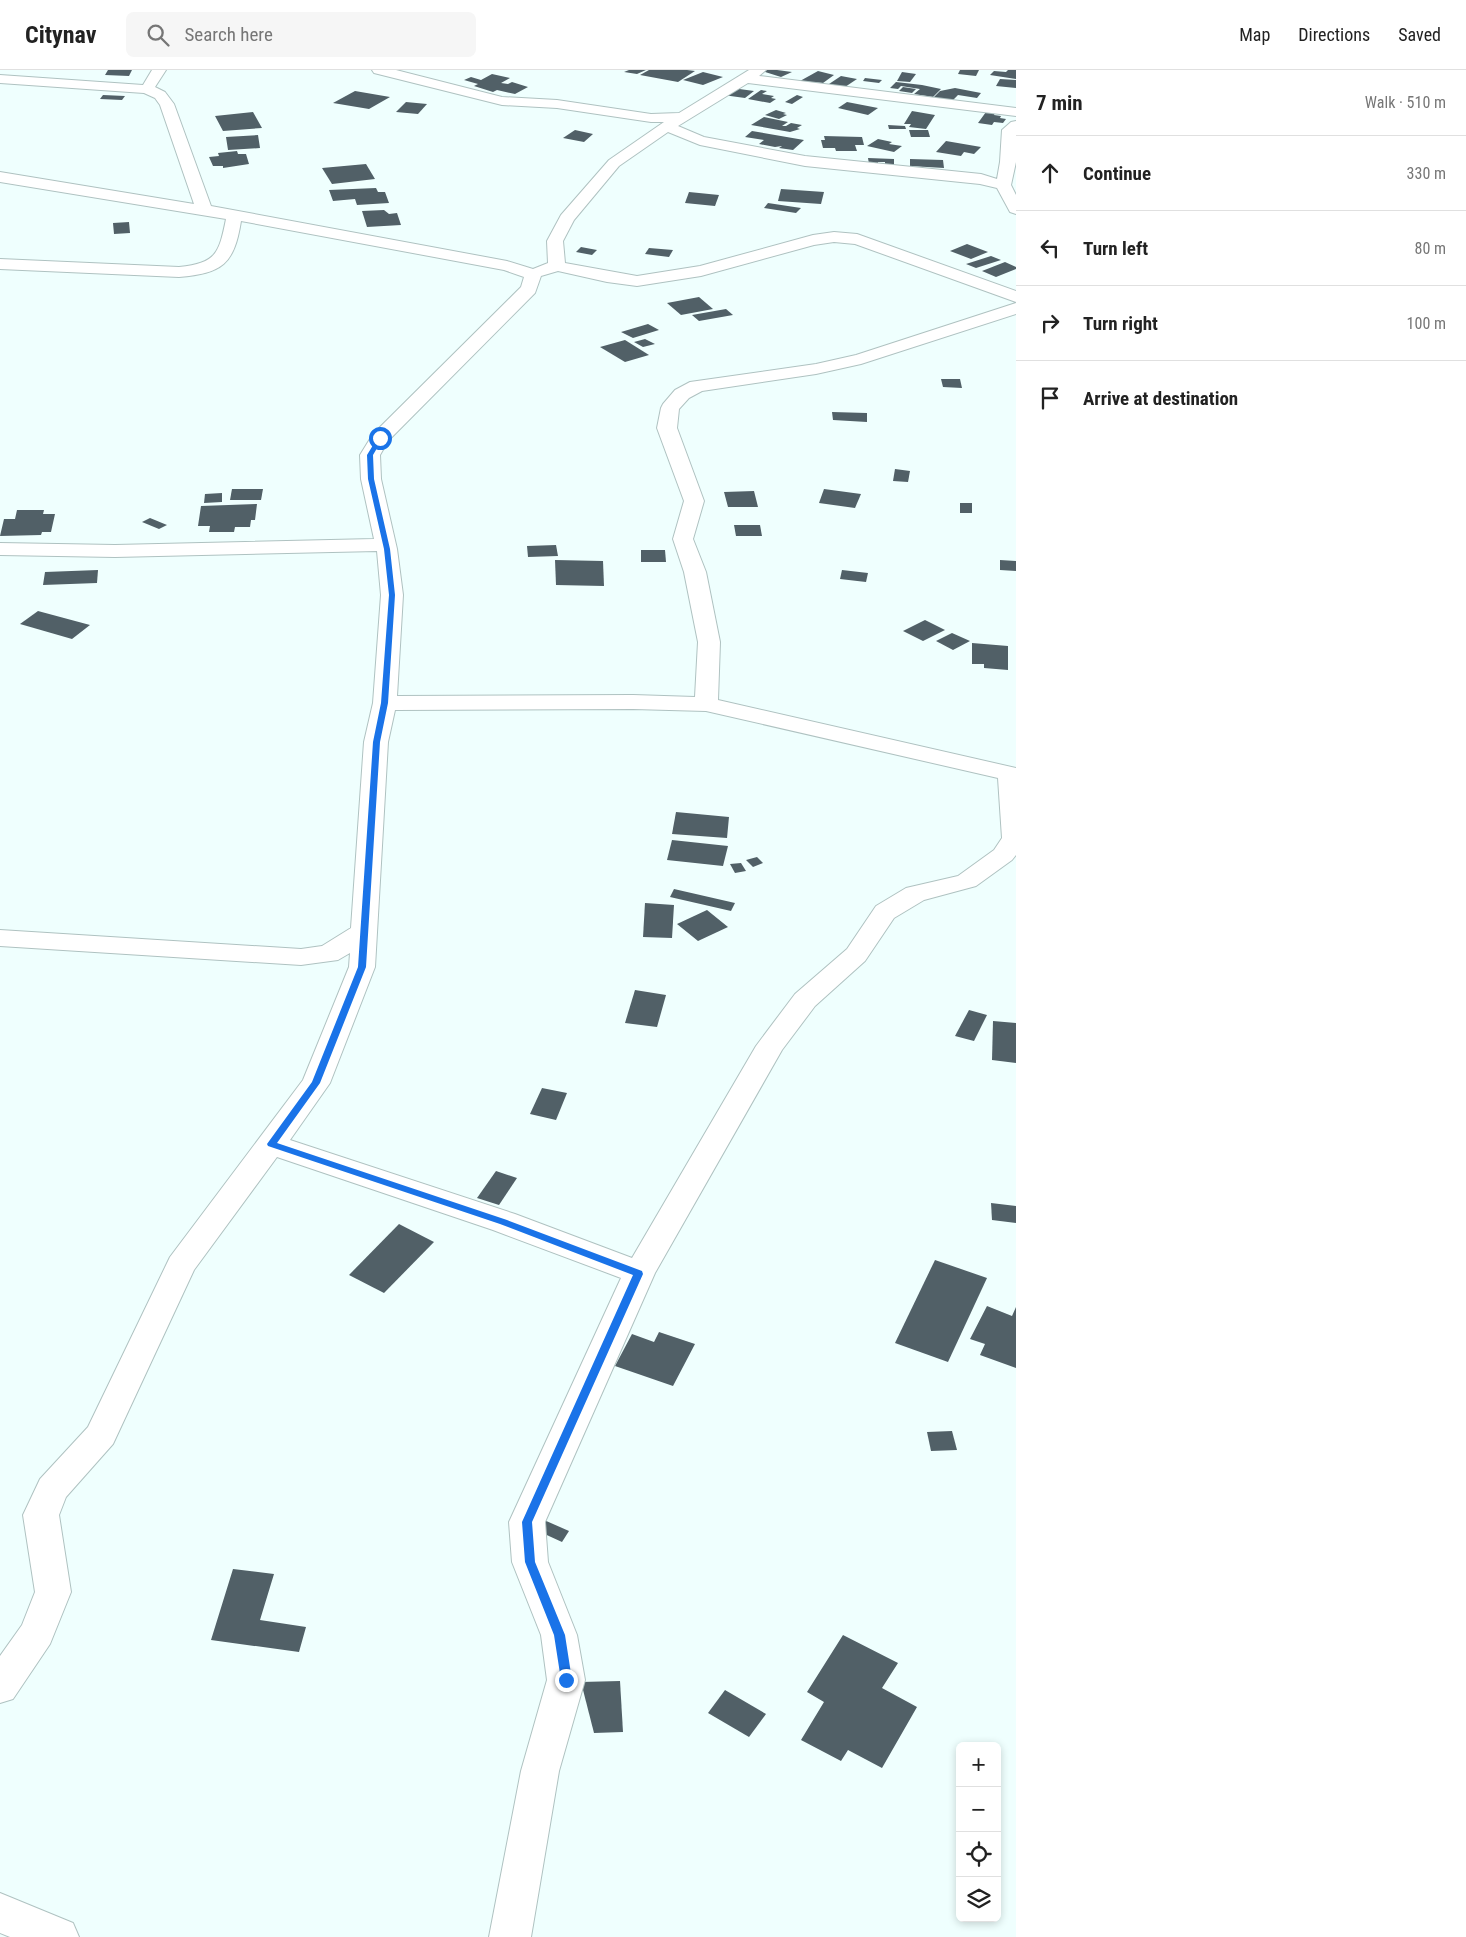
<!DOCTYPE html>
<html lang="en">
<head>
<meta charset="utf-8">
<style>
  :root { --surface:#fff; --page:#f6f6f6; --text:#222; --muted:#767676; --line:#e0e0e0 }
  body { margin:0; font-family:"Roboto Condensed",sans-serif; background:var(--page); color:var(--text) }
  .controls { position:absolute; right:15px; bottom:15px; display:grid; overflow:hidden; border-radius:8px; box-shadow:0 2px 8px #0003 }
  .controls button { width:45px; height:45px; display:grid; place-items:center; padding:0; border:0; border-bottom:1px solid var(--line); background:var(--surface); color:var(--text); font:25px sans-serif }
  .stop { position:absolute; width:15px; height:15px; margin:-11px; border:4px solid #1a73e8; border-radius:50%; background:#fff }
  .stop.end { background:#1a73e8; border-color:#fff; box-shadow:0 1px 5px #0008 }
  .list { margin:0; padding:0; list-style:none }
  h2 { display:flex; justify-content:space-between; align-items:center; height:65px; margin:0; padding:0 20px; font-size:21px }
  h2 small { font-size:16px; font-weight:400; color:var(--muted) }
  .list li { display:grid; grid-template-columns:32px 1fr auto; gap:15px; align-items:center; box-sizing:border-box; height:75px; padding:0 20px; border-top:1px solid var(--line) }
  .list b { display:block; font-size:19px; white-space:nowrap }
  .list em { font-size:16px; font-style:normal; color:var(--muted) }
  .icon { flex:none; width:28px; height:28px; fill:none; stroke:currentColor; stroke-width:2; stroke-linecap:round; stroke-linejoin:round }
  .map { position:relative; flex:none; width:1016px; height:1867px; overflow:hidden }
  header { display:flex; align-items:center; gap:30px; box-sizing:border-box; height:70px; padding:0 25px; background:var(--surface); border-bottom:1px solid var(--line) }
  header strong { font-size:24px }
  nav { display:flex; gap:28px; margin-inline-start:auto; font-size:18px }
  .search { width:350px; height:45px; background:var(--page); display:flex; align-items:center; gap:12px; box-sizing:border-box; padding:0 18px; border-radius:8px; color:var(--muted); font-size:19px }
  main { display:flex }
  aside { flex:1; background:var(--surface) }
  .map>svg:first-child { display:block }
</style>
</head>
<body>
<header>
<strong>Citynav</strong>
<div class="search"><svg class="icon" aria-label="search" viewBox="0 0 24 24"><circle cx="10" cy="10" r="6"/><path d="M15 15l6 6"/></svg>Search here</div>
<nav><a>Map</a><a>Directions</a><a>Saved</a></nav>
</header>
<main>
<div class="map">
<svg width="1016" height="1867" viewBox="0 0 1016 1867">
  <rect width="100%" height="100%" fill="#effffe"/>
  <g fill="#516067">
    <path d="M108,0H132L129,6L105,5Z"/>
    <path d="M629,0H646L637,4L624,2Z"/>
    <path d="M649,0H687L695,1L678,12L640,5Z"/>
    <path d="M764,0H777L792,2L781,7L762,1Z"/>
    <path d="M960,0H979L976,6L958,4Z"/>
    <path d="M1008,0H1016V9L990,5L994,1L1006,2Z"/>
    <path d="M818,1L834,5L823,13L800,11Z"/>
    <path d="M703,2L723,7L703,15L683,10Z"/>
    <path d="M902,2L916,4L910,12L897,11Z"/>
    <path d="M492,4L510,8L501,13L508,14L512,12L528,17L515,24L497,20L493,22L474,16L478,14L464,10L471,7L481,10Z"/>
    <path d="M841,6L857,9L845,17L829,14Z"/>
    <path d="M865,8L882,10L879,13L863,11Z"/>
    <path d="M1000,9L1016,10V18L996,16Z"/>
    <path d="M896,12L922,15L941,19L933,27L914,24L920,19L901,16L898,19L890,18Z"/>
    <path d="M903,17L916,19L912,23L899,21Z"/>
    <path d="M732,18L754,21L745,28L723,25Z"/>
    <path d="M955,18L981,23L977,28L958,25L951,32L932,29L940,21Z"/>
    <path d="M761,20L767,21L762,24L774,26L771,28L776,29L770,33L748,29Z"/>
    <path d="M355,21L390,27L369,39L333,33Z"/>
    <path d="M103,25L125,26L122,30L100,29Z"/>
    <path d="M797,25L803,27L792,34L785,32Z"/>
    <path d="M406,32L427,34L418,44L396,42Z"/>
    <path d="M847,32L878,38L868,45L838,38Z"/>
    <path d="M776,40L786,43L783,44L787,45L779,49L765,45Z"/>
    <path d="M912,41L935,45L926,59L909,57L911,54H904Z"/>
    <path d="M253,42L262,58L223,61L215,46Z"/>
    <path d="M986,42L995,43L994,45L1001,46L1000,48L1006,49L1003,53L994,52L992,55L978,53Z"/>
    <path d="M764,47L788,52L782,56H786L791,53L802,55L797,58L800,59L790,62L751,55Z"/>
    <path d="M888,55L905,56L906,59H889Z"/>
    <path d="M575,60L593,64L584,72L563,68Z"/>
    <path d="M909,60H928L930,67H911Z"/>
    <path d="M752,61L804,70L793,80L779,78L782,76L775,77L759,74L764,70L745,67Z"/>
    <path d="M258,65L260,78L228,80L226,67Z"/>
    <path d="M824,66L862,67L864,75H855L857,81H836L835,78H823L821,70H825Z"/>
    <path d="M878,69L892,72L889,74L902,76L894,82L867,76Z"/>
    <path d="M946,71L981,77L974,84L964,82L961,86L936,82Z"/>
    <path d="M237,81L238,84H246L249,94L223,98V96H213L209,87L219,86L218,83Z"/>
    <path d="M868,88L894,89V95H885V92H878V94H869Z"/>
    <path d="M910,89L943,90L944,98L910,96Z"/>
    <path d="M366,94L375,109L332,114L322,98Z"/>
    <path d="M376,118L378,122H385L389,133L357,135L355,129L333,131L329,120Z"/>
    <path d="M781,119L824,122L821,134L778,131Z"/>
    <path d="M689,122L719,125L715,136L685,133Z"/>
    <path d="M768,133L801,138L796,143L764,138Z"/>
    <path d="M384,140L389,144L397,143L401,155L367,157L362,141Z"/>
    <path d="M129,152L130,163L114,164L113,153Z"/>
    <path d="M967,174L988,182L971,189L950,181Z"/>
    <path d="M581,177L597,180L592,185L576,182Z"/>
    <path d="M649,178L673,180L669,187L645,184Z"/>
    <path d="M991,186L1001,190L976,198L966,194Z"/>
    <path d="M1005,192L1016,197V199L996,207L982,201Z"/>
    <path d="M699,227L713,239L681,245L667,233Z"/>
    <path d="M726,239L733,245L699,251L692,245Z"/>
    <path d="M648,254L659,260L633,268L621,262Z"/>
    <path d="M645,269L655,274L643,277L634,272Z"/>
    <path d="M625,270L649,285L625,292L600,277Z"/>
    <path d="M941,309H960L962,318L943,317Z"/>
    <path d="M832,342L867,343V352L833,350Z"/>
    <path d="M895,399L910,401L908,412L893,411Z"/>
    <path d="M232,419H263L261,430H230Z"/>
    <path d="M824,419L861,424L855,438L819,433Z"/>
    <path d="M754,421L758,437H728L724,422Z"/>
    <path d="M222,423V432L204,433L205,424Z"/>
    <rect x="960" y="433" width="12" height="10"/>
    <path d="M257,434L255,450H251L250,457H235L234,462H209L210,456H198L201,436Z"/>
    <path d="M17,440H44L43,444H55L51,462H42L41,465L0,466L4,449H15Z"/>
    <path d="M150,448L167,455L159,459L142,452Z"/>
    <path d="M734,455H760L762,466H736Z"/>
    <path d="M556,475L558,486L528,487L527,476Z"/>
    <path d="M641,480H665L666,492H641Z"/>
    <path d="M555,490L603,491L604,516L556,515Z"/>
    <path d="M1000,490L1016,491V501L1000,500Z"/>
    <path d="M98,500L97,513L43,515L45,502Z"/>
    <path d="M842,500L868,503L866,512L840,509Z"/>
    <path d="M38,541L90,555L72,569L20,554Z"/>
    <path d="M925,550L945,560L923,571L903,561Z"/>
    <path d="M952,563L970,571L953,580L936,571Z"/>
    <path d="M972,573L1008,576V600L984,598V594H972Z"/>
    <path d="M676,742L729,747L727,768L672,764Z"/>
    <path d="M672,770L728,776L723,796L667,790Z"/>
    <path d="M757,787L763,793L753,797L746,790Z"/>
    <path d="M741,793L746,801L735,803L730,794Z"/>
    <path d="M674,819L735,833L731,841L670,827Z"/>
    <path d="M645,833L674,835L672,868L643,867Z"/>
    <path d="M707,840L728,857L698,871L677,854Z"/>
    <path d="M635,920L666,925L657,957L625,953Z"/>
    <path d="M969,940L987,945L974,971L955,966Z"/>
    <path d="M993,951L1016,953V993L992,990Z"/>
    <path d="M542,1018L567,1023L556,1050L530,1044Z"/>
    <path d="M496,1101L517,1108L499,1135L477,1128Z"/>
    <path d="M991,1133L1016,1136V1153L992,1150Z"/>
    <path d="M399,1154L434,1172L384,1223L349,1205Z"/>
    <path d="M935,1190L987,1208L948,1292L895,1273Z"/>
    <path d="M987,1236L1012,1246L1016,1237V1298L980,1285L985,1274L970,1269Z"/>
    <path d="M659,1262L695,1274L673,1316L615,1296L632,1264L654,1272Z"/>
    <path d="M952,1361L957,1380L931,1381L927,1362Z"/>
    <path d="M544,1450L569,1461L562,1472L538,1461Z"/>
    <path d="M233,1499L274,1504L260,1550L306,1557L299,1582L211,1570Z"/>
    <path d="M843,1565L898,1593L882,1618L917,1637L882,1698L848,1680L841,1691L801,1670L824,1632L807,1622Z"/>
    <path d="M620,1611L623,1662L594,1663L581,1612Z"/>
    <path d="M725,1620L766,1644L749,1667L708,1643Z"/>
  </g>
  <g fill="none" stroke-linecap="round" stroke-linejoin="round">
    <g stroke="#afc2c1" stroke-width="2">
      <g id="street">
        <path d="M152,0H166L155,17L165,22L174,34L211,136L507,191L533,199L548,193L547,171L561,145L609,90L664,52H651L557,38L502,35L374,3L372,0H396L502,27L557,30L651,44L679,43L749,0H766L759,6L1016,38V46L748,13L678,56L704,67L805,86L981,104L997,109L1000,92L1002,60L1011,52L1016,51V92L1011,115L1016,125V144L1010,142L997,118L980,114L805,96L700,75L668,62L619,96L574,150L563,171L565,193L637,206L700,196L813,165L834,162L857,164L1016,221V232L855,174L834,172L814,175L701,206L637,216L607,212L558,201L541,206L535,223L388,371L380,385L381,409L397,479L403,525L397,626L633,625L695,627L698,572L684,502L673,469L684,431L657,358L661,338L663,334L675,320L690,312L816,294L856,285L1016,233V244L861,294L816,304L702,321L689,328L679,339L677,358L704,431L693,469L706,502L720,572L718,630L1016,698V785L1012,790L976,816L924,830L894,848L865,891L815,936L782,980L655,1203L545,1452L548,1492L577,1565L585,1610L559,1701L531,1867H489L521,1701L547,1610L541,1565L512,1492L509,1452L621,1208L493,1160L277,1087L194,1200L113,1374L66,1427L59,1445L71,1522L50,1574L13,1629L0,1633V1586L22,1555L35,1522L23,1445L40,1409L88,1357L170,1187L303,1010L349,897L350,883L338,890L301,895L0,876V860L301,879L322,876L351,858L364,672L373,633L381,525L377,481L115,487L0,485V473L115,475L374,469L361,409L360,385L373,364L521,217L524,207L504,200L241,151C234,195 222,203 179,207L0,199V189L179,197C216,193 219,184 226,149L0,112V102L194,134L160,35L155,28L144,23L0,13V5L143,15ZM633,639L706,641L998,708L1002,768L994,780L958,806L906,818L876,836L847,879L795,924L756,976L632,1188L515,1144L290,1070L330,1013L375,897L388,672L395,640Z"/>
        <path d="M0,1823L73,1853L79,1867H10L0,1863Z"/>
      </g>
    </g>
    <use href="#street" fill="#fff" fill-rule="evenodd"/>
  </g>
  <path fill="#1a73e8" d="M378,367L383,368L373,385L374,409L390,479L395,525L388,633L380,672L366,897L320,1013L277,1073L507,1150L642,1201L643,1204L532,1452L535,1492L565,1565L572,1610L570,1613H562L561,1610L554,1565L525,1492L522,1452L633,1205L500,1154L268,1076L267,1074L312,1012L358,897L373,672L381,633L389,525L384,479L368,409L367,385Z"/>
</svg>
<div class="controls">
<button>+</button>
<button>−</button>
<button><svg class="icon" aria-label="locate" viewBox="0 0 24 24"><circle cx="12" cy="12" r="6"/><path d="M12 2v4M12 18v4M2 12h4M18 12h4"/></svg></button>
<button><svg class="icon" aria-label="layers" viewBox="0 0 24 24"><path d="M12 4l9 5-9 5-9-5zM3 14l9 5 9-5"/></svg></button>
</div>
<div class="stop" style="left:380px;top:368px"></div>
<div class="stop end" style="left:566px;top:1610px"></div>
</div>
<aside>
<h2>7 min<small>Walk · 510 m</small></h2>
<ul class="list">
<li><svg class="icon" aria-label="ahead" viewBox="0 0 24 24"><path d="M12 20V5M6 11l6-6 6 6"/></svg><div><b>Continue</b></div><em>330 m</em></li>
<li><svg class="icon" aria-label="left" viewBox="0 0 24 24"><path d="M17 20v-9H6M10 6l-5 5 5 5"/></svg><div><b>Turn left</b></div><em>80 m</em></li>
<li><svg class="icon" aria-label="right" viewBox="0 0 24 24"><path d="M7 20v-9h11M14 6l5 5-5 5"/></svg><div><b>Turn right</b></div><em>100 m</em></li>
<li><svg class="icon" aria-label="arrive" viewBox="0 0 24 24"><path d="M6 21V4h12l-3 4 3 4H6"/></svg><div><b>Arrive at destination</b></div></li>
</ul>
</aside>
</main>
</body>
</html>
